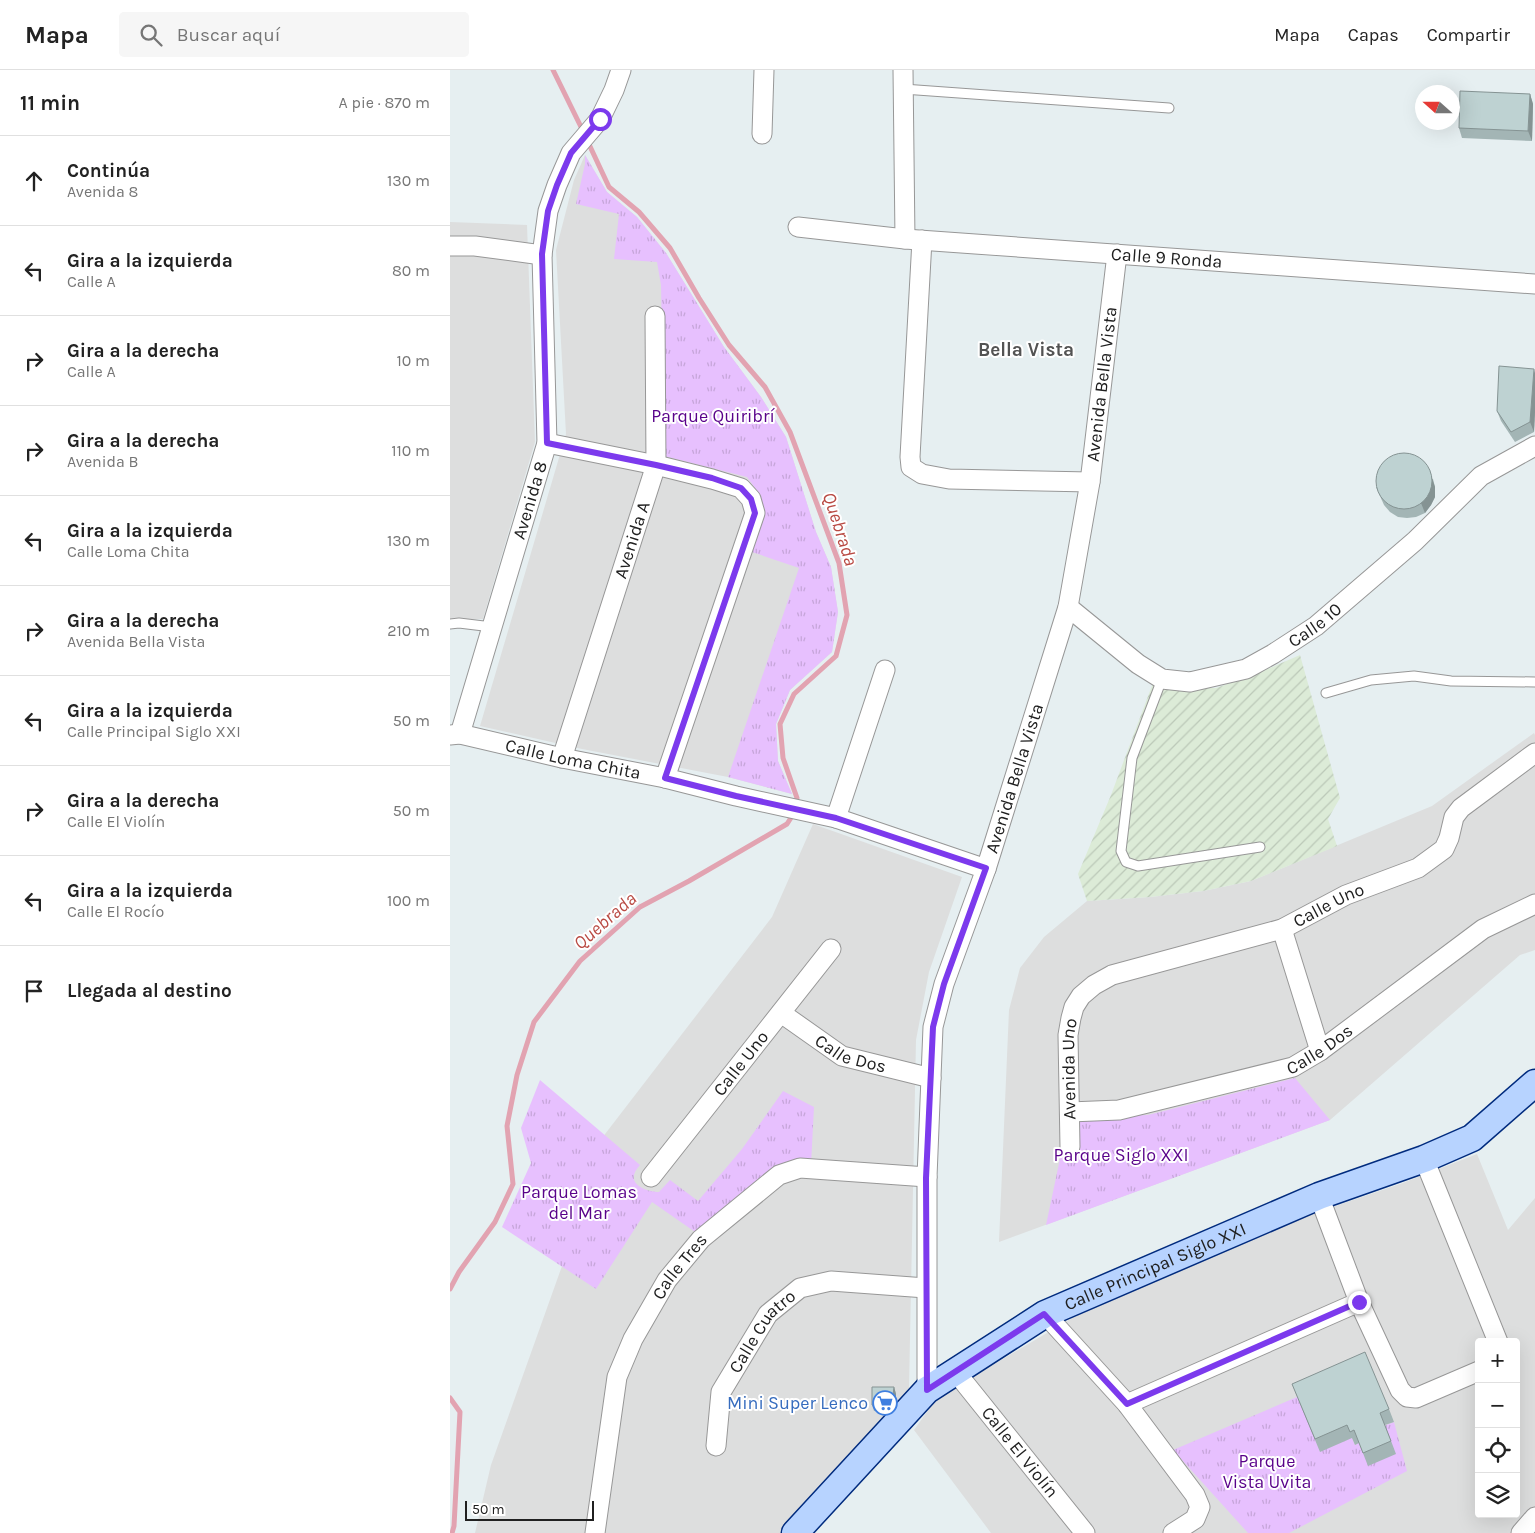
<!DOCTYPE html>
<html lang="es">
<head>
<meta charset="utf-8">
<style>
  :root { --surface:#fff; --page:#f6f6f6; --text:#222; --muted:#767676; --line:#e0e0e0 }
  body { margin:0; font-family:Karla,sans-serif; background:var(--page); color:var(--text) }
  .controls { position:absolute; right:15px; bottom:15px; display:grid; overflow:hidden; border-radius:5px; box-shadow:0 5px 20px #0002 }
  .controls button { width:45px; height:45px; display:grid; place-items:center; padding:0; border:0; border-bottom:1px solid var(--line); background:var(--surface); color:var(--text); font:25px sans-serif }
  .compass { position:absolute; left:965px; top:15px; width:45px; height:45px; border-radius:50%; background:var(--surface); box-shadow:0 5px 20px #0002; rotate:291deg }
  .scale { position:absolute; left:15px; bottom:12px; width:129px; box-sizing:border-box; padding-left:5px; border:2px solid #202020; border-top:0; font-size:14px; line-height:18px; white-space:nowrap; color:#202020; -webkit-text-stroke:4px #fff; paint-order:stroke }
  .stop { position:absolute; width:15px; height:15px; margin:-11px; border:4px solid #7c3aed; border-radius:50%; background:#fff }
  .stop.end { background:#7c3aed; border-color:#fff; box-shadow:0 1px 5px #0008 }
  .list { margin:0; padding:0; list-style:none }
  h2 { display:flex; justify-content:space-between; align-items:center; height:65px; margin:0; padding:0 20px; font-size:21px }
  h2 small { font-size:16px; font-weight:400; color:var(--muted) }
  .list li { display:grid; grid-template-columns:32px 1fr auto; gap:15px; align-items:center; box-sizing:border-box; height:90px; padding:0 20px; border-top:1px solid var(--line) }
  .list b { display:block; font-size:19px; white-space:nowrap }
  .list p { margin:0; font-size:16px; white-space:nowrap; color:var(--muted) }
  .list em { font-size:16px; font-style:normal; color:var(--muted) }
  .icon { flex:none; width:28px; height:28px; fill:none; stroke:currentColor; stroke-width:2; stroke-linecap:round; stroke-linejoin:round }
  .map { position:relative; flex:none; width:1085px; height:1463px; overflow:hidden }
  header { display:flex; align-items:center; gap:30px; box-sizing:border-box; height:70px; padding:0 25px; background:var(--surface); border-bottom:1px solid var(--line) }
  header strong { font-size:24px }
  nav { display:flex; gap:28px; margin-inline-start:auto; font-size:18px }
  .search { width:350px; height:45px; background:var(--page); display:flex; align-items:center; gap:12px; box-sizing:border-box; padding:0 18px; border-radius:5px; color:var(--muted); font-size:19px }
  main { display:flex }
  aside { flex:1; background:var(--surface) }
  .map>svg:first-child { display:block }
</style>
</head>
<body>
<header>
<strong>Mapa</strong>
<div class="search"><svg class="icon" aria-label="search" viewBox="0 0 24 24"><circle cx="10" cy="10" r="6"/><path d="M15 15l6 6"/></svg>Buscar aquí</div>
<nav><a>Mapa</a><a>Capas</a><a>Compartir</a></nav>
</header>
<main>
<aside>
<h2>11 min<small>A pie · 870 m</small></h2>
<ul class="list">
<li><svg class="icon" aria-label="ahead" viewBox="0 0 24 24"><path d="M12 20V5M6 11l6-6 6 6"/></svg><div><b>Continúa</b><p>Avenida 8</p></div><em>130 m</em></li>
<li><svg class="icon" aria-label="left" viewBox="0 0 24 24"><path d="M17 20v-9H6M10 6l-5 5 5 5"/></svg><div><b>Gira a la izquierda</b><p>Calle A</p></div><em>80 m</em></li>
<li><svg class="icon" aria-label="right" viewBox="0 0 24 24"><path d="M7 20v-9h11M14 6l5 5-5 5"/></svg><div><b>Gira a la derecha</b><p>Calle A</p></div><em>10 m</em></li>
<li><svg class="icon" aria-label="right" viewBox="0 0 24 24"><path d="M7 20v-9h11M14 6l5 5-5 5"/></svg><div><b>Gira a la derecha</b><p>Avenida B</p></div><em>110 m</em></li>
<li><svg class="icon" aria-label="left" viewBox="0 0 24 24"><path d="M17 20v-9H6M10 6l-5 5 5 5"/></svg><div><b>Gira a la izquierda</b><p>Calle Loma Chita</p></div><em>130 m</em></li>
<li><svg class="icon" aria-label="right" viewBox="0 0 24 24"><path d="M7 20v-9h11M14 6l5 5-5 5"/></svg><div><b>Gira a la derecha</b><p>Avenida Bella Vista</p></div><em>210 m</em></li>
<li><svg class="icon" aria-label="left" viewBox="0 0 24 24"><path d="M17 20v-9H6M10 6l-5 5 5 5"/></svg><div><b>Gira a la izquierda</b><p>Calle Principal Siglo XXI</p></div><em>50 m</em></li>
<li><svg class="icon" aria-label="right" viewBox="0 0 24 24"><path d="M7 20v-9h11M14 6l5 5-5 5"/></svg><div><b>Gira a la derecha</b><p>Calle El Violín</p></div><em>50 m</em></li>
<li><svg class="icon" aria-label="left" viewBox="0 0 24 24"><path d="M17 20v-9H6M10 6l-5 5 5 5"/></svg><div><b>Gira a la izquierda</b><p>Calle El Rocío</p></div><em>100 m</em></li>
<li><svg class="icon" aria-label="arrive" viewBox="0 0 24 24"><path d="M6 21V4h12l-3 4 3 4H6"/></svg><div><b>Llegada al destino</b></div></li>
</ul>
</aside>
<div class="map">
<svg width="1085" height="1463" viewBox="0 0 1085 1463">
  <defs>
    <pattern id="industrial-furrows" width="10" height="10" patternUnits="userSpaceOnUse" patternTransform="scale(1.25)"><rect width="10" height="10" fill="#dcebd7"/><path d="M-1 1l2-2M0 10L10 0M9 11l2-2" fill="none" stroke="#bcc9b8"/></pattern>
    <pattern id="park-tufts" width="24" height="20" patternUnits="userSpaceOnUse" patternTransform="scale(1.25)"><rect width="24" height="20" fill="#e7c0fe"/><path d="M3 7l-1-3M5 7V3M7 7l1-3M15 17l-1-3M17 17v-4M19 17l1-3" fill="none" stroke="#c6a5d9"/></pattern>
  </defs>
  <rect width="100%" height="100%" fill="#e6eff1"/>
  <g fill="#dddede" fill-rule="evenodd">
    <path d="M135,85L157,122L187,147L216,183L274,277L311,327L336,367L366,462L381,497L388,542L382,582L340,620L326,654L328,691L342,724L278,707L132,679L30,656L116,364L106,180L124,110Z"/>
    <path d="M0,152L77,155L85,372L33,549L0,550Z"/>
    <path d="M1084,663L1085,665V880L1070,885L880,1050L549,1172L559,940L570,898L594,867L637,831L700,827L753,821L801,811L982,736Z"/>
    <path d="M363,754L512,807L479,902L466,970L459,1318L331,1463H25L41,1395L112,1196L146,1218L132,1094L322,847Z"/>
    <path d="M1027,1084L1058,1160L1085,1128V1463H541L464,1360L487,1328L624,1247L853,1147L953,1113ZM1029,1272H1066V1444H1029Z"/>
  </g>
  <path fill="url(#industrial-furrows)" d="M850,585L890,728L878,749L887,776L801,811L753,821L700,827L637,831L628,804L661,725L703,613L735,618H766L806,604Z"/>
  <g fill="url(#park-tufts)">
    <path d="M135,85L157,122L187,147L216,183L274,277L311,327L336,367L366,462L381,497L388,542L382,582L340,620L326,654L328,691L342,724L278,707L349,498L302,482L313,437L308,422L297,407L214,386L211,215L207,192L164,189L169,144L126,134L135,94Z"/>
    <path d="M845,1008L880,1050L596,1155L611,1084H629L630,1048L698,1045Z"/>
    <path d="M90,1010L190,1095C174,1112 192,1121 209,1122L220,1110L248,1131L292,1079L333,1021L364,1037L361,1095L248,1164L202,1132L146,1219L52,1157L81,1093L71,1058Z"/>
    <path d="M847,1327L902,1368L905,1375L934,1356L944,1352L957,1401L839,1463H798L723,1380Z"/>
  </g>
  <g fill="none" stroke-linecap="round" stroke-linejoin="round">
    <g stroke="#e2a3b1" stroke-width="5">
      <path d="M103,0L134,63"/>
      <path d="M137,70L159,117L189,142L220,178L249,228L279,275L315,317L340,362L389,493L397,545L386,586L344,624L330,654L333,688L347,728L345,735"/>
      <path d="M0,1219L9,1202L45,1152L63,1114L57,1056L67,1005L84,952L130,891L190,837L239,811L337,754L344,743"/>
      <path d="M0,1328L10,1342L4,1456L2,1463"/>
    </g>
    <g stroke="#979797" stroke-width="11">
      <g id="lane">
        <path d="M453,19L719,38"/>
        <path d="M0,554L9,553L42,557"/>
        <path d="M712,609L682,688L671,781L676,792L688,796L810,777"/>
        <path d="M876,623L921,610L964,606L1001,611L1085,612"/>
      </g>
    </g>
    <g stroke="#979797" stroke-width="21">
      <g id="street">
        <path d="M453,0L455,169"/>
        <path d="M312,64L314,0"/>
        <path id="s1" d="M348,157L455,169L1085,214"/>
        <path d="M472,170L460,387L461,397L472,404L499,409L640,412"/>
        <path d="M0,176H25L92,185"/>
        <path d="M97,373L206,395L262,409L291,418L301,429L305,443L215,708"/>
        <path id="s2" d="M618,537L688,594L712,609L740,612L796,599L823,584L866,556L965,471L1031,406L1085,376"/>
        <path id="s3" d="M10,664L97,373L92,185L98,141L107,115L121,83L150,49L164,20L171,0"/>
        <path id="s4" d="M0,665L10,664L112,688L215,708L286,726L386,748L536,799"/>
        <path id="s5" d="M112,688L206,395L205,246"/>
        <path d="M386,748L435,600"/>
        <path d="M832,859L870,981"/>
        <path id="s6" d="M331,943L392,986L481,1008"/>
        <path id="s7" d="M620,1042L669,1040L843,997L870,981L1033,859L1085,834"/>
        <path id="s8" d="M620,1077L618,965L621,948L624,937L631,926L644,915L662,905L832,859L896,825L968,798L994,779L999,768L1004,747L1011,738L1085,683"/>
        <path d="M974,1089L1048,1272"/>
        <path id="s9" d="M201,1107L381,879"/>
        <path d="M869,1126L909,1232L950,1320L957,1327L966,1328L1029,1301"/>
        <path d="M595,1244L677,1334L745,1425L750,1437L745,1449L723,1463"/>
        <path id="s10" d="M505,1301L635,1463"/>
        <path id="s11" d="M477,1320V1107L483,957L494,914L536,799L618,537L640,412L667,184"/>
        <path d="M677,1334L909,1232"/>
        <path id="s12" d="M266,1376L271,1322L318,1244L350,1218L381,1211L476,1218"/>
        <path id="s13" d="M145,1463L167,1307L183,1269L217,1210L251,1169L329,1105L350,1098L477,1107"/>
        <path d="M1071,1463L1085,1447"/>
      </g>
    </g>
    <g stroke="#002b7e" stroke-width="29">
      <g id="secondary">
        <path id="s14" d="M345,1463L477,1320L595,1244L869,1126L974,1089L1022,1068L1085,1013"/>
      </g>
    </g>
    <use href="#lane" stroke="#fff" stroke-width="9"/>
    <use href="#street" stroke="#fff" stroke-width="19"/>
    <use href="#secondary" stroke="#b7d3ff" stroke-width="26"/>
  </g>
  <g fill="#a3b5b5">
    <path d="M1080,24L1083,34L1082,71L1012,68L1009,58Z"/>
    <path d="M1085,303V342L1084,362L1065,372L1051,351L1047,341Z"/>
    <path d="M983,409L985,417V427L981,435L975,443L966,447L957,448L948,447L940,442L934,435L926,417Z"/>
    <path d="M842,1314L939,1339L944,1352L935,1355L946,1384L918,1396L909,1373L905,1375L902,1368L870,1382Z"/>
    <path d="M444,1317L446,1324V1332L437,1342L424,1341L422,1335Z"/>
  </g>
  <g fill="#859393">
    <path d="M1080,24L1083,34L1082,71L1078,61Z"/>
    <path d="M1084,299L1085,303V342L1084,362L1080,352Z"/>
    <path d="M979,399L985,417V427L981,435L975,443L971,433Z"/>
    <path d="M444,1317L446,1324V1332L437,1342L434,1335Z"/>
  </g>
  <g fill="#bed2d2" stroke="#859393">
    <path d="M1010,21L1080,24L1078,61L1009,58Z"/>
    <path d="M1049,296L1084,299L1080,352L1061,362L1047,341Z"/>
    <circle cx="954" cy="411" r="28"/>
    <path d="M915,1282L939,1339L930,1343L941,1371L913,1383L904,1360L900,1362L897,1355L865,1369L842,1314Z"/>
    <path d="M422,1317H444L443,1325L434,1335H422Z"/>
  </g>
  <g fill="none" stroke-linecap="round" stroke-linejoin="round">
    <path stroke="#7c3aed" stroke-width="6" d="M150,49L121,83L107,115L98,141L92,184L97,373L206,395L262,408L291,418L301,429L305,443L215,708L286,726L386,748L536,798L494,914L483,957L476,1108L477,1320L594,1244L677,1334L909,1232"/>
  </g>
  <defs>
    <g id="supermarket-ring" transform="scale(1.25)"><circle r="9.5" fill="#fff" stroke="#3f7fe0" stroke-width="1.5"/><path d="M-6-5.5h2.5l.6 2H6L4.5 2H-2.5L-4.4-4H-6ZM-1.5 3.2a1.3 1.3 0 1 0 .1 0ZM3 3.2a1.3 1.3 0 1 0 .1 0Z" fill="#3f7fe0"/></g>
  </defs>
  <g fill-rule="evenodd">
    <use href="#supermarket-ring" x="435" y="1333"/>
  </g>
  <g text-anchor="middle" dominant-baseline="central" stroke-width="4" stroke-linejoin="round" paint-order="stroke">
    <g font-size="18" fill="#202020" stroke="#fff">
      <text stroke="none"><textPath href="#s1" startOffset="370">Calle 9 Ronda</textPath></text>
      <text stroke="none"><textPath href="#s11" startOffset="1030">Avenida Bella Vista</textPath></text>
      <text stroke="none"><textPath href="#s3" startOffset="244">Avenida 8</textPath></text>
      <text stroke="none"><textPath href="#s5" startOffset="229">Avenida A</textPath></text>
      <text stroke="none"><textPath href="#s2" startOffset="286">Calle 10</textPath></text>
      <text stroke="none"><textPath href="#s4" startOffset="126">Calle Loma Chita</textPath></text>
      <text stroke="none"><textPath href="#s11" startOffset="625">Avenida Bella Vista</textPath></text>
      <text stroke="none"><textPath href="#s8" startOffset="420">Calle Uno</textPath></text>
      <text stroke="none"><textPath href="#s7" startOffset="260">Calle Dos</textPath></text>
      <text stroke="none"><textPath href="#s6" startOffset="82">Calle Dos</textPath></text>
      <text stroke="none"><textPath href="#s9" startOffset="145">Calle Uno</textPath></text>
      <text stroke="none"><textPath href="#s8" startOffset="78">Avenida Uno</textPath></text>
      <text stroke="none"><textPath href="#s14" startOffset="455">Calle Principal Siglo XXI</textPath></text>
      <text stroke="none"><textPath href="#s13" startOffset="285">Calle Tres</textPath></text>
      <text stroke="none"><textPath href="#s12" startOffset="128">Calle Cuatro</textPath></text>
      <text stroke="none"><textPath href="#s10" startOffset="104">Calle El Violín</textPath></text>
    </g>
    <g font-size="18" fill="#59028a" stroke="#fff">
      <text x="263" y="346">Parque Quiribrí</text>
      <text x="671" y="1085">Parque Siglo XXI</text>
      <text x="129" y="1122">Parque Lomas<tspan x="129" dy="21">del Mar</tspan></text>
      <text x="817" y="1391">Parque<tspan x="817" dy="21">Vista Uvita</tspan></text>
    </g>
    <g font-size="18" fill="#366cbe" stroke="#fff" text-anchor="end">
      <text x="418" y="1333">Mini Super Lenco</text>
    </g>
    <g font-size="19" font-weight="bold" fill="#535353" stroke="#fff">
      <text x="576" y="280">Bella Vista</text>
    </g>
    <g font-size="19" font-style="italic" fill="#b94a43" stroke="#fff">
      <text transform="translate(390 459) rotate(72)">Quebrada</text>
      <text transform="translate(155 851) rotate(-41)">Quebrada</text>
    </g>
  </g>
</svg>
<div class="controls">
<button>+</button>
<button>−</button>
<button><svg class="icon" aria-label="locate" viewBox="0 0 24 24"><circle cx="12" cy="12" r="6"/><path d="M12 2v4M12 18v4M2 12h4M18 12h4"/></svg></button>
<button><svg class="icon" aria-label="layers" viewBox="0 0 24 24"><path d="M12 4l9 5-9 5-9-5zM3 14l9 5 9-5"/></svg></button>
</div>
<svg class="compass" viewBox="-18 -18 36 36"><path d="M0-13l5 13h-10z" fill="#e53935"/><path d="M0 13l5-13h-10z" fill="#767676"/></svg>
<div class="scale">50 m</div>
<div class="stop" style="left:150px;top:49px"></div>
<div class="stop end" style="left:909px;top:1232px"></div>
</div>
</main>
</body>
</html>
